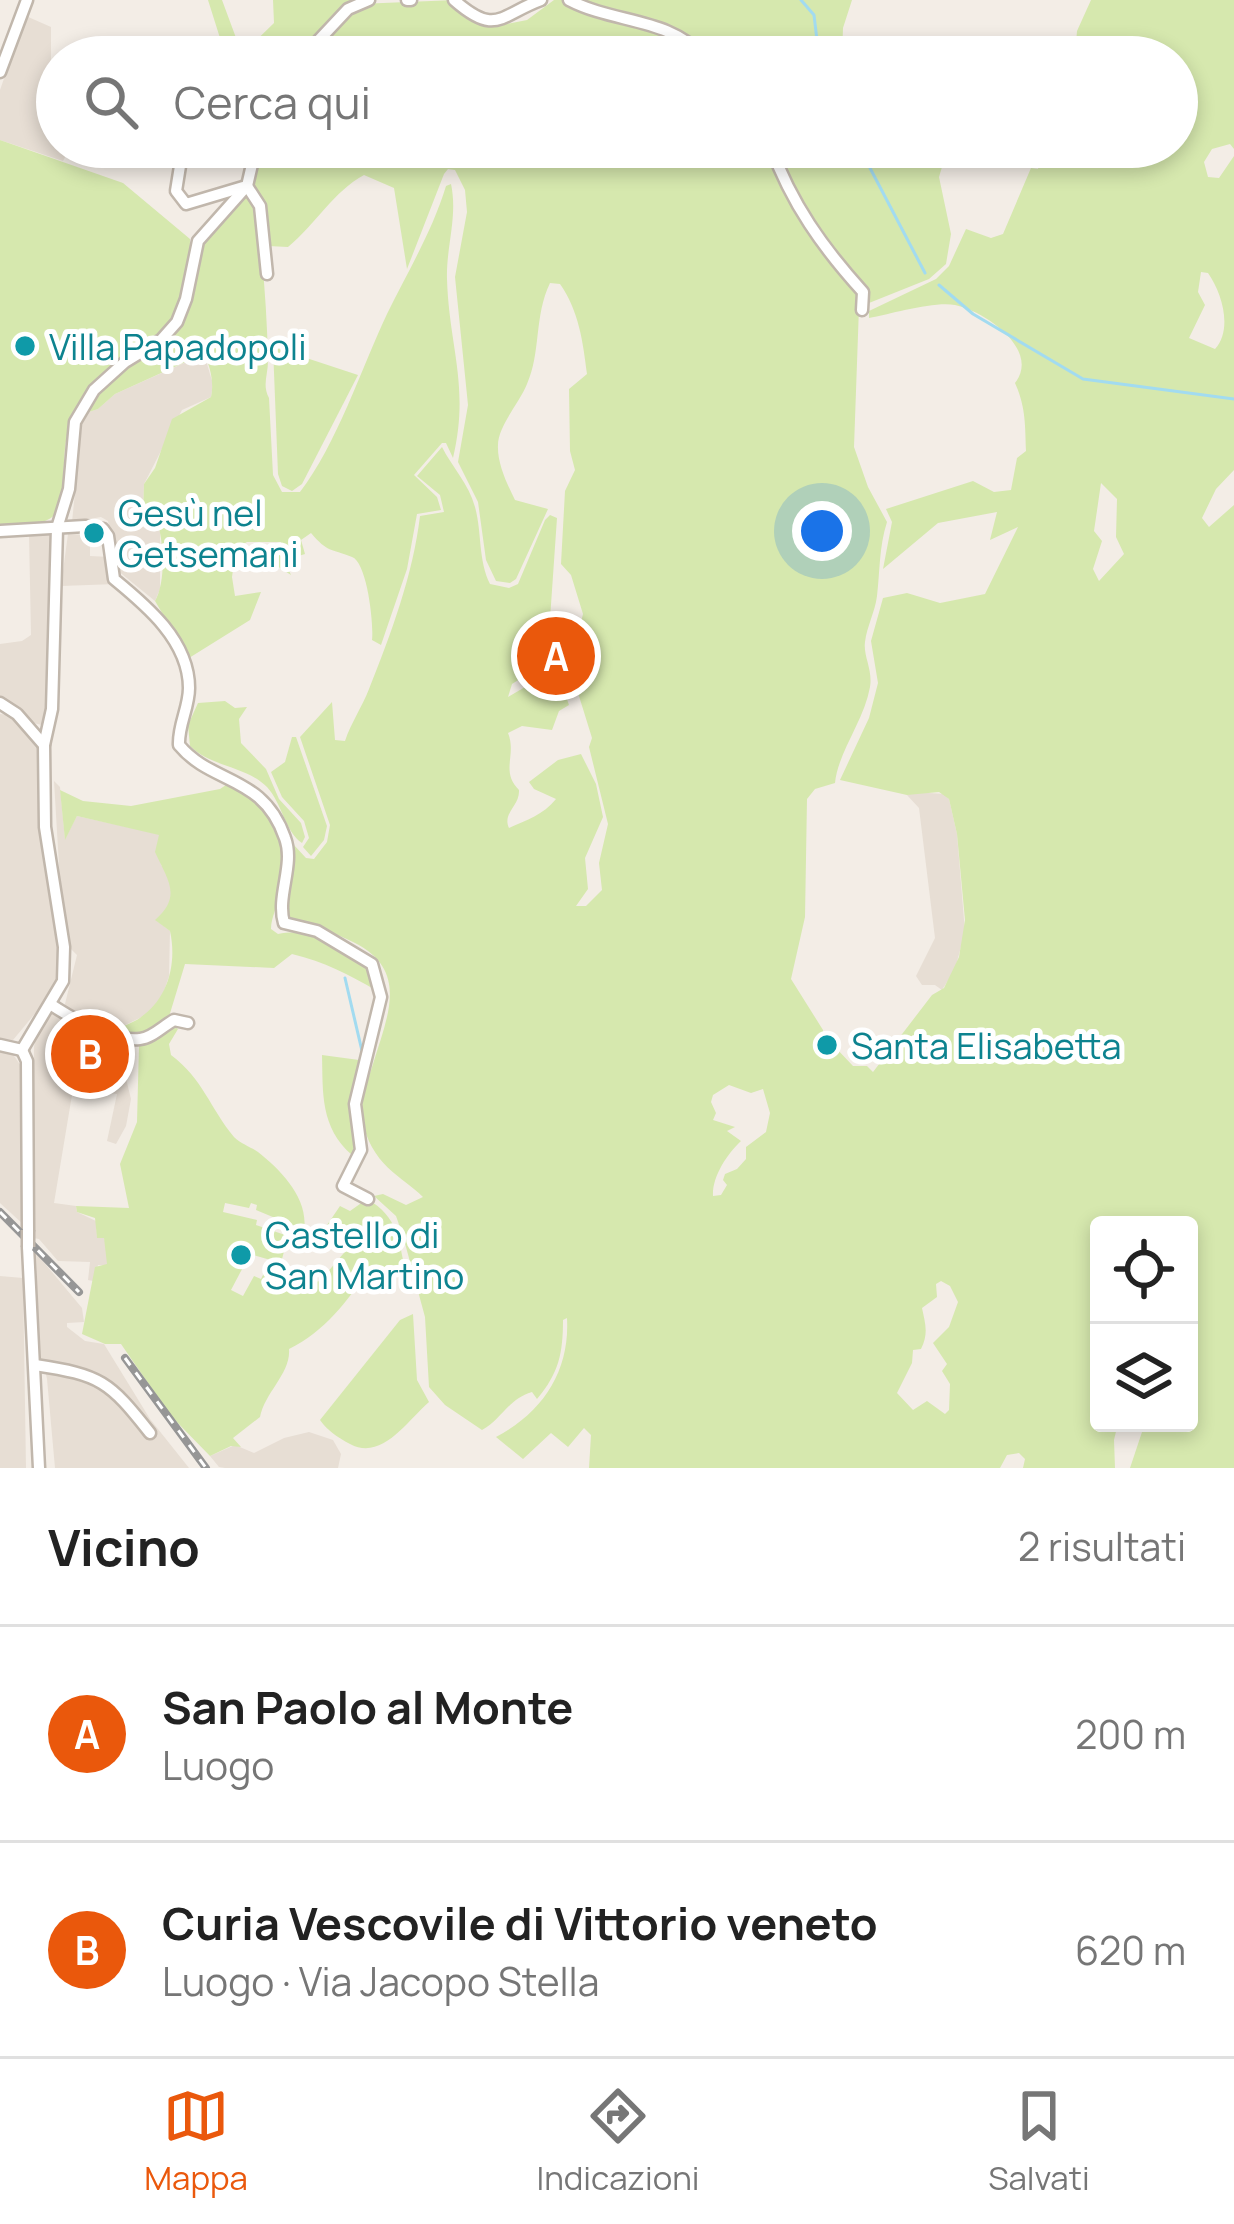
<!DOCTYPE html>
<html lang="it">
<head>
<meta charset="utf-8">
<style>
  :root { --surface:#fff; --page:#f6f6f6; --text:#222; --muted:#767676; --line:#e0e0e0; --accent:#ea580c }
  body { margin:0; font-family:Manrope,sans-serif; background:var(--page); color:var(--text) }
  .controls { position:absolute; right:36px; bottom:36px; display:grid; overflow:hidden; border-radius:12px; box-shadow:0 6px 18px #0003 }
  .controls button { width:108px; height:108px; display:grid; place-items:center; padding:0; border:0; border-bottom:3px solid var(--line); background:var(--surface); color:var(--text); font:60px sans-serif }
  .you { position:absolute; left:822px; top:531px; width:42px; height:42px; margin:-30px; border:9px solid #fff; border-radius:50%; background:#1a73e8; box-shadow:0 0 0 18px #1a73e833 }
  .badge { display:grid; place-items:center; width:78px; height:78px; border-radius:50%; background:var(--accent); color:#fff; font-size:39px; font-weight:700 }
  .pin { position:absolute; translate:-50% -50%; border:6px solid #fff; box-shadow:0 3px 12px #0006 }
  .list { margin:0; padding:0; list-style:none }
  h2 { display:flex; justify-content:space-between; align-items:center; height:156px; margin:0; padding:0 48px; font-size:51px }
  h2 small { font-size:39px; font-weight:400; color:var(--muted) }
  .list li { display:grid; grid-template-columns:78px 1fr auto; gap:36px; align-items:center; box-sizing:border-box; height:216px; padding:0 48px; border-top:3px solid var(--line) }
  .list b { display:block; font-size:45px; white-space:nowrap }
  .list p { margin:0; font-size:39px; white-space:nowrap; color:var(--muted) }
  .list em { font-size:39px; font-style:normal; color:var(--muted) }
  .icon { flex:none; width:66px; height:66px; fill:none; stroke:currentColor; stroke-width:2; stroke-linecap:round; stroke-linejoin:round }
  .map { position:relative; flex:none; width:1234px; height:1468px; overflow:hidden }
  .search { position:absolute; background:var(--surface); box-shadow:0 6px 18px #0003; left:36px; right:36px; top:36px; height:132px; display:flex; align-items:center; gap:30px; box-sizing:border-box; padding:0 42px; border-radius:66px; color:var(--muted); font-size:45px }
  .sheet { height:588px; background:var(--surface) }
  nav { display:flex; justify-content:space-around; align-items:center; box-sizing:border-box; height:168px; border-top:3px solid var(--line); background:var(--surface); font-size:33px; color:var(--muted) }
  nav a { display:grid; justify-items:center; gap:6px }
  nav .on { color:var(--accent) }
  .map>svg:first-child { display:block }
</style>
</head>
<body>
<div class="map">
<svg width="1234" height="1468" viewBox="0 0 1234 1468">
  <rect width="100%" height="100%" fill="#f3ede6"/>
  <g fill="#e7ded4">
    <path d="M26,16L51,27V130L60,151L66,155L63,161L0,140V90Z"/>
    <path d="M204,354L213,384L211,397L182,410L144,484L143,512L157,521L160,532V589L155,601L117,570L108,521L101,517L72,522L83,414L98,409L115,394Z"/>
    <path d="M51,532L52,585L46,726L29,722L0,701V644L22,641L31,635L29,533Z"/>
    <path d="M68,534L90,535V556L110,557L116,584L61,586Z"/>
    <path d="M0,714L17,716L39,742L40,818L44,840L41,841L58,952V974L52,993L13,1040L0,1039Z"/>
    <path d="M54,781L60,787L65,839L77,816L159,834L161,865L169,874L173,892L167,910L156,920L170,931L169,976L161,1000L146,1015L121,1027L126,1033L64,1008L77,955L71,949L60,882Z"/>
    <path d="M914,792L944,794L949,799L957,834L965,932L955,969L942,990L935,985H922L916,976L935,938L919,808L907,795Z"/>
    <path d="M50,1010L81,1029L121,1040L119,1050L131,1099L126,1126L116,1144L107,1141L117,1094L73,1089L54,1203L76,1206L77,1212L96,1221L97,1238H104L107,1247V1265H98L93,1281L88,1280L90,1262L58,1261L39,1239L33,1238L34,1047L37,1028Z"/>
    <path d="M0,1048L10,1050L21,1066L24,1225L0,1203Z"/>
    <path d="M36,1253L82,1308L84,1322L67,1323V1327L85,1341L104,1344L150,1419L189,1468H55L47,1379L43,1361H39Z"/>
    <path d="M0,1276L23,1278L26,1468H0Z"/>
    <path d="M309,1432L333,1440L341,1454L338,1468H225L219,1467L210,1456L235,1445L254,1453L284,1438Z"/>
  </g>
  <g fill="#d6e8ae" fill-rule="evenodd">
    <path d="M208,0H222L242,54L274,23L273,0H361L301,57H226Z"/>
    <path d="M455,0L496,26L527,20L554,0H852L843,28L842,57H306L359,4Z"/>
    <path d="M1091,0H1234V149L1230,144L1212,149L1204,162L1208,177L1219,178L1234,156V470L1216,489L1202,518L1209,527L1234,505V1468H1130L1145,1423H1189V1225H1099V1423H1118L1114,1440L1115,1468H1023L1025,1459L1019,1453L1007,1455L1000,1468H589L591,1435L584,1428L568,1447L551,1433L523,1459L496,1437C543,1412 570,1371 567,1318L563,1320C563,1353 559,1373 537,1399L532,1392C508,1399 501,1420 482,1430L445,1405L429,1387L425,1317L403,1236L396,1216L374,1196L383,1194L406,1205L423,1197C403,1177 370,1165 362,1118C359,1101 368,1080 373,1064C387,1017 410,971 355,943C333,932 310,923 285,918C287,893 297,870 293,844L306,858L314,859L327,842L330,825L300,737L332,702L335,740L345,741C351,723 362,707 369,689C391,634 413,575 420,516L444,512L440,495L417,476L442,447C452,467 469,484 475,507C482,532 478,560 490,584L509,588L518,584L545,520L550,515L557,518L550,619L540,666L512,684L508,697L549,673L562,685L569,705L559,711L552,730L522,726L508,733C517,755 500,771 519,790C520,806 502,813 509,828C527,820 543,815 556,799L534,789L529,782L558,760L581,754L596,784L603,817L585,858L588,889L576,906H586L602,890L599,863L608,824L589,747L592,738L570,667L583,614L571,575L561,564L565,491L575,470L570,451L569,389L587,374C583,342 579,311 560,284L550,283C534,316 541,353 527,384C520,402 498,426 498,445C497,463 507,484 515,500L548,509L516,579L510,583L496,581L486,560L478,502L458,462L468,405L455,277L467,212L465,190L455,170L448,169L444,174L407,269L394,188L364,175C334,191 315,225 288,247L268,246L263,200L254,185L263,147H929L942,167L939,177L951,234L946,264L929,279L859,307L854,447L868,487L887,522C879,547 880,571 877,596C875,612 867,626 865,642C863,656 873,670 870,687C864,721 838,752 835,783L815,789L807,799L805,917L791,979L823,1030L825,1048L835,1047L853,1066H867L873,1072L932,995L944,988L959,957L965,920L957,834L949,799L939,792L907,795L840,780L869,718L878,683L871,641L883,598L907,593L940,603L985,594L1018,527L990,540L997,512L938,523L883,569L892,522L886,509L973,481L994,492L1011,490L1017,458L1026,451C1025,425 1026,408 1015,383C1041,350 985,311 955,305C934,301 891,314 869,318V311L936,279L949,266L966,229L991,238L1003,234L1031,168L1038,169L1043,147H1177V57H1075L1077,31ZM1201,272L1208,273C1222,293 1233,329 1215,349L1189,338L1205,305L1198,292ZM1101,483L1117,499L1116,537L1124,554L1099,581L1093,569L1102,541L1094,531ZM729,1085L751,1093L763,1089L770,1113L766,1132L746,1147V1159L737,1169L725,1174L723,1180L727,1185L721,1195L713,1196C712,1177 727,1154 741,1141L727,1131L735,1127L713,1120L716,1113L711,1102L713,1095ZM941,1281L950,1286L958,1302L949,1327L933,1343L947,1364L942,1371L950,1384L949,1410L945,1414L927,1401L913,1410L897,1393L912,1363L913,1350L921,1349C929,1333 925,1323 922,1308L937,1297L936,1284Z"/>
    <path d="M0,140L123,183L190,239C190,313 164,333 112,379C101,388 85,398 77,410C58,438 68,479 59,511C45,527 20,527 0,528Z"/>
    <path d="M451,184C458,217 446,246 447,279C449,347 470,386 453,458L446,443H442L414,475L437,497L441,510L417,514L407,569L381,645L372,640C374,624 367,562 352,557C330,548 328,553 311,533L301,540L305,554L295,557L290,549L283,557L291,575L274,564L281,542H247L236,548L232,577L235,596L261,592L250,620L189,658L155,601C166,582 164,542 157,521L143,513L144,484L155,468L172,419L211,397C214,384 211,365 203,354L115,394L98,409L83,414L98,388L178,325L201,238L244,193L255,197C262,251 267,306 268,361C268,375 262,385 269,398L273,475L282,492H300C337,444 361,369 387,314C408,271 432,232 446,186Z"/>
    <path d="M273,347L358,375L302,484L292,491L282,486L278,474Z"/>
    <path d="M225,701L235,708L247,707L239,719L241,743L266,769L279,799L301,823L305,837L302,843C285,832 282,803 267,787C246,766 211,767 190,746L188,725L198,703Z"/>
    <path d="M292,737H296L327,826L324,840L311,856L303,847L309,838L304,821L282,797L271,772L285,762Z"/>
    <path d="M232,781C271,815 290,837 280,892C278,906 271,917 271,929L278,934C315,927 342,947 372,968L377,991C348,974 325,962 292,954L274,968L185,964L168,1020C152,1029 136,1042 120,1027C162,1015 179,972 170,931L155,920C183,896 167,879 155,852L159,835L77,816L65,840L60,790L83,801L131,806L220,789Z"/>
    <path d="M172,1025L178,1029L169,1044L171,1055C203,1079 210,1108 234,1137C241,1144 251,1147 258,1152C281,1170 309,1199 304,1230L256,1210L257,1205L251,1203L249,1208L225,1203L223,1212L257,1220L256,1225L288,1236L281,1263L250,1254L231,1290L243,1296L254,1276L261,1279L264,1273C278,1279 306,1284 320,1281L349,1247L323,1231L340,1206L350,1211L367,1199C402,1219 398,1245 408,1281L371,1267C347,1301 327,1330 289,1349C291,1373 265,1392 260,1417L233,1438L241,1447L231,1446L210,1456L170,1415L121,1344H105L82,1334L95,1267L107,1264L104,1238H97L95,1218L77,1212L76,1206L129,1208L120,1164L137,1122L139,1045Z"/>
    <path d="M322,1055L359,1060L354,1109L358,1146L352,1155C320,1127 323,1093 322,1055Z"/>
    <path d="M413,1314L417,1380L429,1402C406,1422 382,1461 350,1444C337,1437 328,1431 320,1420L400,1320Z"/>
  </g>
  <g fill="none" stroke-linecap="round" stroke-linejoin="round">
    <g stroke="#a2dbf0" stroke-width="3">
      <path d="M801,0L814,15L819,57"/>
      <path d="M859,147L925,273"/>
      <path d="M939,285L973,314L1083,379L1234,399"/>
      <path d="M345,978L362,1051"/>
    </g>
    <g stroke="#c1b7ac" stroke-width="15">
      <g id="street">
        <path d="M407,0H411"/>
        <path d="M454,0C496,37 500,15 541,0"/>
        <path d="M569,0C615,24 669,17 704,57"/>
        <path d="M303,57L348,9L369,0"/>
        <path d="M0,72L27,0"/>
        <path d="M771,147C791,203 823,248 863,292L862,310"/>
        <path d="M175,157L180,166L176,191L186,204L243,187"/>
        <path d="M247,186L260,206L267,274"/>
        <path d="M247,186L256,147"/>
        <path d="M0,531L85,526L103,529L108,536L114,579C147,606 189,641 189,688C189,708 178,725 179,745C212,785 263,774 285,838C295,865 276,896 284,923L317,931L372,964L381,997L355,1104L361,1150L343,1186L368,1199"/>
        <path d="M0,703L17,714L44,745"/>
        <path d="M50,1004C73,1019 113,1042 140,1039C152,1038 163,1026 174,1020L188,1023"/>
        <path d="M0,1045L22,1050"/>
        <path d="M22,1050L63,981L64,947L45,827L44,745L52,709L57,528L69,489L75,422L94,390L125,362L161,340L177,322L186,299L198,241L247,186"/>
        <path d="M22,1050L27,1061L28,1230"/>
        <path d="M28,1247L39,1468"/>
        <path d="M35,1365C101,1375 109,1381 150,1433"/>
      </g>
    </g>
    <use href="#street" stroke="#fff" stroke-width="10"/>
    <g stroke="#969696" stroke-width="8">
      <g id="rail">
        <path d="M0,1212L79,1292"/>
        <path d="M125,1358L206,1468"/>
      </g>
    </g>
    <use href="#rail" stroke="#fff" stroke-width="3" stroke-dasharray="9" stroke-linecap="butt"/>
    <g stroke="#c1b7ac" stroke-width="15" stroke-linecap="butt">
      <path id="street-bridge" d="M28,1230V1247"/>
    </g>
    <use href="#street-bridge" stroke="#fff" stroke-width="10"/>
  </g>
  <g fill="#0f9aa8" stroke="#fff" stroke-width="4.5">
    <circle cx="25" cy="346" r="12"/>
    <circle cx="94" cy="533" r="12"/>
    <circle cx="827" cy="1045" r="12"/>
    <circle cx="241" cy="1255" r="12"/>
  </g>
  <g text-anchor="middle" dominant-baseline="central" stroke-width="10" stroke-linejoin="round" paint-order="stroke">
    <g font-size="36" fill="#0d838f" stroke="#fff" text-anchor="start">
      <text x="49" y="346">Villa Papadopoli</text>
      <text x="118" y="512">Gesù nel<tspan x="118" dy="41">Getsemani</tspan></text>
      <text x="851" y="1045">Santa Elisabetta</text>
      <text x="265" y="1234">Castello di<tspan x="265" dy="41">San Martino</tspan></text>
    </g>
  </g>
</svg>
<div class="controls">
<button><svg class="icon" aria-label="locate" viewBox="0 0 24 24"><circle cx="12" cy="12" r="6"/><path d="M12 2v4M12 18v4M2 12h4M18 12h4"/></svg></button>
<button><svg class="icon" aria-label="layers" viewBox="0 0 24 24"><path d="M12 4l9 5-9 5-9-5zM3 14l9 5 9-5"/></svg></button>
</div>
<div class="you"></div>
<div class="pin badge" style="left:556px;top:656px">A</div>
<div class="pin badge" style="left:90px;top:1054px">B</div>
<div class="search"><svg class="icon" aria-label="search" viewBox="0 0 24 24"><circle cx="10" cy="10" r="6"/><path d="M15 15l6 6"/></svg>Cerca qui</div>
</div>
<section class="sheet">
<h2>Vicino<small>2 risultati</small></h2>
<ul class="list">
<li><span class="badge">A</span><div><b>San Paolo al Monte</b><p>Luogo</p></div><em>200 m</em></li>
<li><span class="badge">B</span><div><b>Curia Vescovile di Vittorio veneto</b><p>Luogo · Via Jacopo Stella</p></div><em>620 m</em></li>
</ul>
</section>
<nav>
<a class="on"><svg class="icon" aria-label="map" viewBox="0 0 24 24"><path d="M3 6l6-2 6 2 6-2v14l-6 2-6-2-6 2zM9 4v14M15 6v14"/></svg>Mappa</a>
<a><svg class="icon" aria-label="directions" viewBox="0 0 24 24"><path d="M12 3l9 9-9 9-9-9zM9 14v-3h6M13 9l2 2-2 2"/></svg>Indicazioni</a>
<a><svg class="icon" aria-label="saved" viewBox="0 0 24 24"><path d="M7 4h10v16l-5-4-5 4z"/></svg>Salvati</a>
</nav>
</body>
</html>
